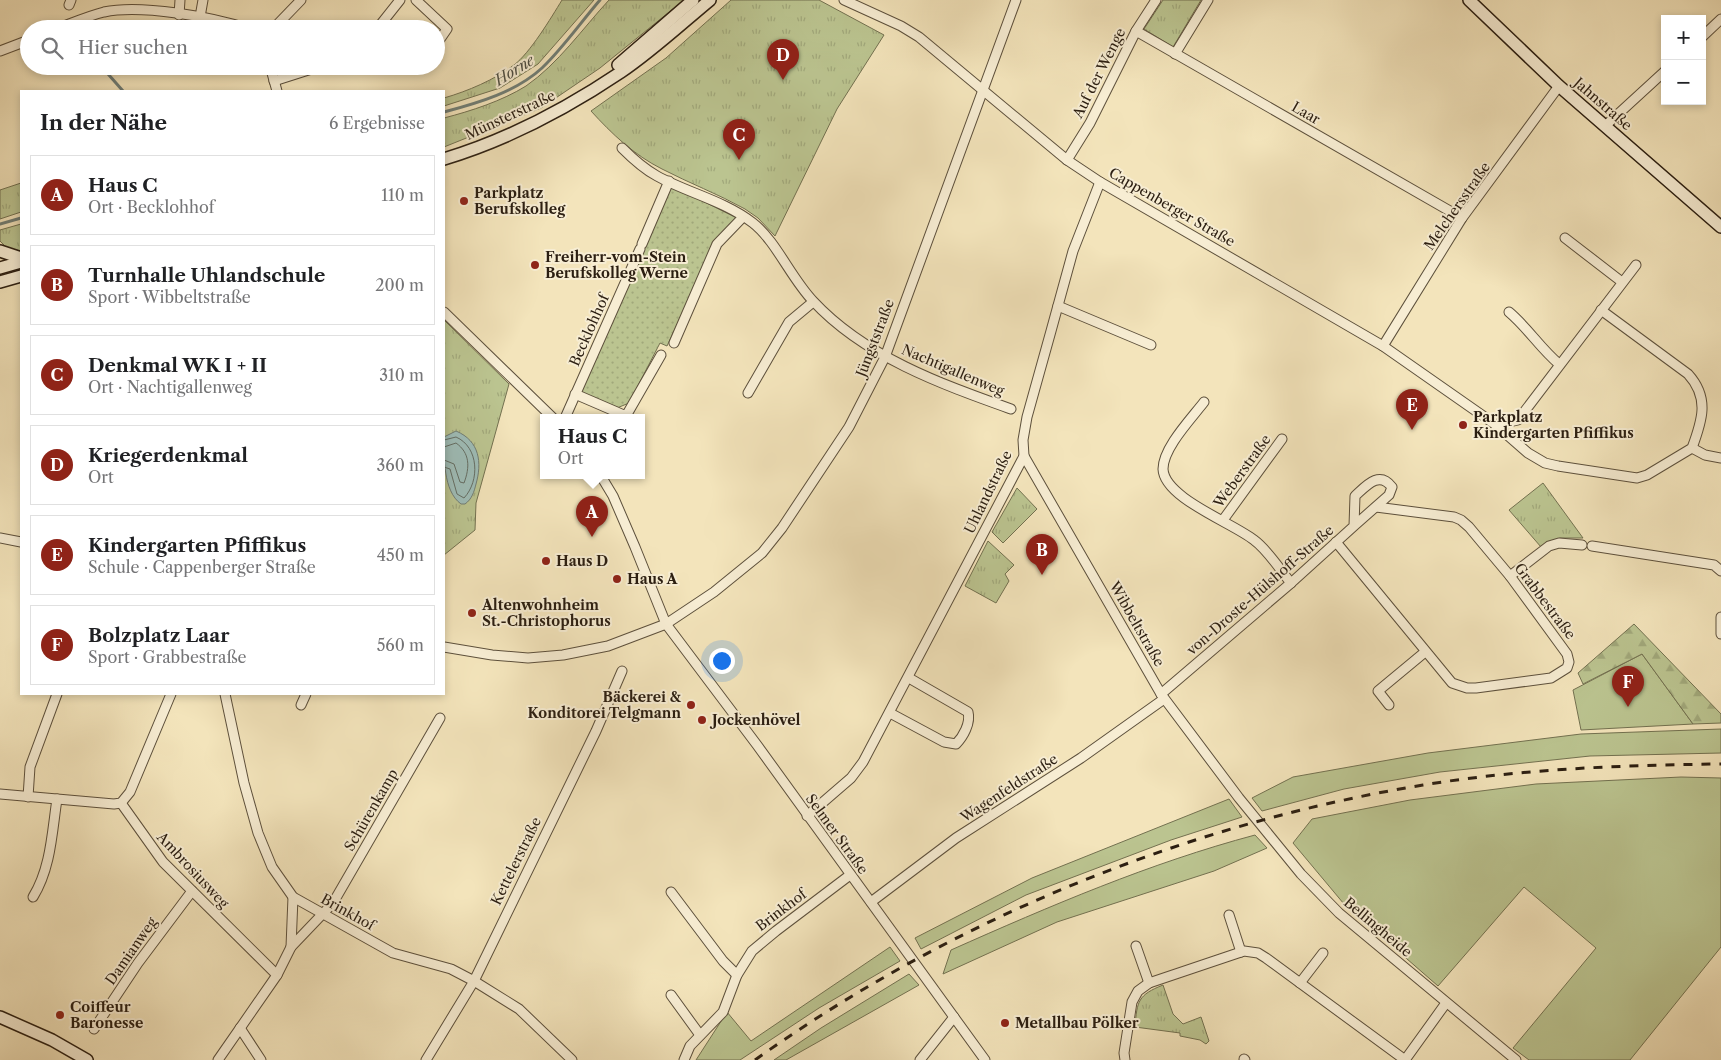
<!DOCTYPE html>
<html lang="de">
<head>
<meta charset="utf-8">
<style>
  :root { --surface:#fff; --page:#f2f2f2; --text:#202124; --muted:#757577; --line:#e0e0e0; --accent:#8f2418 }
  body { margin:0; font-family:"Libre Caslon Text",serif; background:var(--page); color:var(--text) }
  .controls { position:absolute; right:15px; top:15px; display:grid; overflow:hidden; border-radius:0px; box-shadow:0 2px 8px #0003 }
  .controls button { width:45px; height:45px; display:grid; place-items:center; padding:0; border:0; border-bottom:1px solid var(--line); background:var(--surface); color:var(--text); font:25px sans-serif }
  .you { position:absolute; left:721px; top:660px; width:18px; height:18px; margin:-12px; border:4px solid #fff; border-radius:50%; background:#1a73e8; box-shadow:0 0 0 8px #1a73e833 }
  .badge { display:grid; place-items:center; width:32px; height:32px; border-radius:50%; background:var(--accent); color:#fff; font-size:16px; font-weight:700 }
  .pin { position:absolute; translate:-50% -41px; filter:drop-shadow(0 1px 2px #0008) }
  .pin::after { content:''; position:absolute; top:26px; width:18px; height:15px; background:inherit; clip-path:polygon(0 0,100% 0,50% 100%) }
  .popup { position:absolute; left:540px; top:414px; width:105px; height:65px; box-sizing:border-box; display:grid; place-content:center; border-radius:0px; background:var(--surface); filter:drop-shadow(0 1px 4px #0005); font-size:16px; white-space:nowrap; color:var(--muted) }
  .popup b { font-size:19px; color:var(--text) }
  .popup::after { content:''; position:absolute; left:50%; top:100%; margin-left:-10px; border:10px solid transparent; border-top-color:var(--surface) }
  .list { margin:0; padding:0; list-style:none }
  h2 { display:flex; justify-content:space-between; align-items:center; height:65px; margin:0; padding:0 20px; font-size:21px }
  h2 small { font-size:16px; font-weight:400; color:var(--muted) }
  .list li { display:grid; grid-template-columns:32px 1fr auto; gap:15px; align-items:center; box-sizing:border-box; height:80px; margin:0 10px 10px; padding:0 10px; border:1px solid var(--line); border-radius:0px }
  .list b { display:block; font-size:19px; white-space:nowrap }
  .list p { margin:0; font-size:16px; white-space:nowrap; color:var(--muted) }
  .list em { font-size:16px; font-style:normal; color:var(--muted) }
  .icon { flex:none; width:28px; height:28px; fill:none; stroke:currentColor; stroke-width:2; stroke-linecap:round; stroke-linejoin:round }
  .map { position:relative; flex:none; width:1721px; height:1060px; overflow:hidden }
  .search { position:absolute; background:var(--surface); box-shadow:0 2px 8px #0003; left:20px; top:20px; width:425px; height:55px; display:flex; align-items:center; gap:12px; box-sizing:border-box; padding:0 18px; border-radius:28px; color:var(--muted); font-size:19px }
  .panel { position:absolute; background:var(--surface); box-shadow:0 2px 8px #0003; left:20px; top:90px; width:425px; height:605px; border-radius:0px }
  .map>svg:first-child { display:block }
</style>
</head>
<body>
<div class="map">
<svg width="1721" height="1060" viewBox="0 0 1721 1060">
  <defs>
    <pattern id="forest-firs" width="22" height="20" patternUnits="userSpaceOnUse" patternTransform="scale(1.25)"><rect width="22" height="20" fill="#bbc490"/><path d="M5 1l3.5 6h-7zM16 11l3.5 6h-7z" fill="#a1a87b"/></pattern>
    <pattern id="park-tufts" width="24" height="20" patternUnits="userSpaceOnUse" patternTransform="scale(1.25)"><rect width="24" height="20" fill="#bbc490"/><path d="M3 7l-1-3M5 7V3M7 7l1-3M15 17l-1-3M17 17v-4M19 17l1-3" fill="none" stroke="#a1a87b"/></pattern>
    <pattern id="garden-dots" width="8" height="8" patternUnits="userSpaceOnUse" patternTransform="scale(1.25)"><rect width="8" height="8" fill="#bbc490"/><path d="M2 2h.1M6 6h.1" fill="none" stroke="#a1a87b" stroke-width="1.8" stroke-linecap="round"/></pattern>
  </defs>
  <rect width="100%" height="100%" fill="#f3e4bb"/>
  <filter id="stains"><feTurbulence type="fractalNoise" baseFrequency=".004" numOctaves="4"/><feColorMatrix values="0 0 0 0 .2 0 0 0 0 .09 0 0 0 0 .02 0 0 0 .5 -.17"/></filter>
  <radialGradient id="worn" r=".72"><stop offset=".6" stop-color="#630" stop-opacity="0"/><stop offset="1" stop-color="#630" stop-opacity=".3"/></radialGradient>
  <g fill="#bbc490" stroke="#737150">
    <path d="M1642,654L1693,724L1581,730L1573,690Z"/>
    <path d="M1721,729V753L1590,756L1440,772L1344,789L1262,811L1252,798L1293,777L1428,753L1581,734Z"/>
    <path d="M1681,777L1721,778V947L1630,1060H1529L1513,1048L1596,948L1524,887L1438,986L1344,904L1293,843L1312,819L1410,800L1536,784Z"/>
    <path d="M1229,799L1242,817L1171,840L1026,895L921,949L915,938L1032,878Z"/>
    <path d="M1255,835L1267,848L1214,871L1057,922L943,974L951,950C1050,906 1150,863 1255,835Z"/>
    <path d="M890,947L900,961L819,1008L740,1060H696L727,1012L751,1041Z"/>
    <path d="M909,974L919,985L786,1060H774L821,1028Z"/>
  </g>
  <path fill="url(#forest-firs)" stroke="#737150" d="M1634,624L1721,714V723L1693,724L1642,654L1583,684L1578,673Z"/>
  <g fill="url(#park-tufts)" stroke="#737150">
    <path d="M562,0H594L538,64L500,88L444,106V98C468,91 494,80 514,65C530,53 551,18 562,0Z"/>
    <path d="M609,0H684L600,68L541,108L444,147V118C471,111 502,101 526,86C558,64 583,28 609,0Z"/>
    <path d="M731,0H819L884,35L837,109L775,236L758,218L745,209C718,194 689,183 662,169C634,155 612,134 591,111L666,58Z"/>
    <path d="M1163,0H1201L1173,47L1144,29Z"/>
    <path d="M21,183V212L0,219V190Z"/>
    <path d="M21,224V251L7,248L0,241V230Z"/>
    <path d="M444,320L509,384L476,503L475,530L444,555Z"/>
    <path d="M1543,483L1583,538H1560L1541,547L1509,510Z"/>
    <path d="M1017,488L1037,509L1003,543L992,532Z"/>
    <path d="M988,541L1014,565L1005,574L1009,581L996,603L965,586Z"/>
    <path d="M1163,985L1173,1014L1183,1024L1201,1017L1209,1041L1206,1044L1200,1040L1180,1036V1033L1135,1027C1137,1001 1138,995 1163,985Z"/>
  </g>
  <path fill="url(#garden-dots)" stroke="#737150" d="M669,181L684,192L737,218L715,243L667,346L660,343L629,403L617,408L575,394Z"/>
  <path fill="#9ebdb8" stroke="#707d75" d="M456,431C480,441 482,463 476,484C474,492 472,499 465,504H461C443,491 444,457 444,437Z"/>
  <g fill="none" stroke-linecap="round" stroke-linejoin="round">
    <g stroke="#646e64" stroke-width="1">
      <path d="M444,440L456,437C479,447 480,481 464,498L457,494L450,469L444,467"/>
      <path d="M444,447L456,443C470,453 470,467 464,483L460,482L454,464L444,460"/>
    </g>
    <g stroke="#707d75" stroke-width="3">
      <path d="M101,66L123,91"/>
      <path d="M444,112C478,103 516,92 542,68C563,48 581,22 600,0"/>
      <path d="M0,224L21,218"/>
    </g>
    <g stroke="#5d503c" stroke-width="11">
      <g id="street">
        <path d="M416,0L447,29L436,45"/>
        <path d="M844,0L901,26L919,37L1067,160L1100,182L1383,346L1496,425L1528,453L1545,463L1558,466L1637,478L1647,475L1692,448C1702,421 1710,398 1688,374L1601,310"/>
        <path d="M69,5L71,0"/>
        <path d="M179,15L180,0"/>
        <path d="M200,17L203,0"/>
        <path d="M56,29C72,23 88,16 104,12C141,4 212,17 249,29"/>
        <path d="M273,29L301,0"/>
        <path d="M377,29L400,0"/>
        <path d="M1136,31L1462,218"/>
        <path d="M1702,37L1721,19"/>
        <path d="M0,51L29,40"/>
        <path d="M1175,54L1208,0"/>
        <path d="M270,66L277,91"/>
        <path d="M274,81L321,66"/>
        <path d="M1605,126L1665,71"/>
        <path d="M622,148C632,158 644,169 657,176C688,193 725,201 753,223C776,241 791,278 813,301C865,357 941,384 1011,409"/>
        <path d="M1067,160L1090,123L1136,31L1156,0"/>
        <path d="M1565,238L1622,282"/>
        <path d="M642,244L669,181"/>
        <path d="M1058,306L1151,345"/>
        <path d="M444,312L553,418"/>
        <path d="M1509,312C1528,328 1540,348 1559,364"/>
        <path d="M674,343L717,244L743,217"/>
        <path d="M1383,346L1462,218L1559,86"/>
        <path d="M748,393L789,322L813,302"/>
        <path d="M575,394L626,416L661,355"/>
        <path d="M1204,402C1191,419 1163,448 1163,469C1164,498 1233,523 1254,540C1268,550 1280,570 1291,583"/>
        <path d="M565,418L640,249"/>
        <path d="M1496,425L1518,420L1636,265"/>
        <path d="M1692,448L1705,455L1721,458"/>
        <path d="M1024,456L1161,694L1239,798L1301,874L1339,913L1516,1060"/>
        <path d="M601,476L613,496L635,547L666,624L757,745L985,1060"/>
        <path d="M1223,520L1282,439"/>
        <path d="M0,538L21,542"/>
        <path d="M1336,542L1452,683L1467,688H1476L1551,678L1567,668L1569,662L1567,654L1510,576L1469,527L1461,520L1454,517L1376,507"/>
        <path d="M1592,546L1714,565L1721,571"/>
        <path d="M1510,576L1549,546L1559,543L1582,545"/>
        <path d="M1721,617V634"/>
        <path d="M444,647L492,655L528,658L563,655L608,646L666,624L714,592L762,553L782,528L849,427L885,357L1016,0"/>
        <path d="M225,694L244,783L258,833L272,867L293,897L393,953L451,969L474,981L519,1009L572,1060"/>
        <path d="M1161,694L1291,583L1354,526L1355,496C1366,486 1379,470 1392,487L1389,495L1354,526"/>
        <path d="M301,705L306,694"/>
        <path d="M1389,705L1378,691L1425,652"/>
        <path d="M890,713L944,742L956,744C963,737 971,723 968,712L909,678"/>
        <path d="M0,794L114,804L121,803L130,792L171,694"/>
        <path d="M28,797L30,767L57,694"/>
        <path d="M121,803L163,862L277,975"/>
        <path d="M807,816L851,778L863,762L1024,456L1023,440L1027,417L1051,331L1073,251L1100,182"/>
        <path d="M671,892L723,961L737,975"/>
        <path d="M33,897C51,868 52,832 57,799"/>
        <path d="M871,902L956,838L1081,758L1164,699"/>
        <path d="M1229,915L1241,952"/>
        <path d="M1136,946L1149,983"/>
        <path d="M291,947L293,897"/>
        <path d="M1300,983L1323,953"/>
        <path d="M671,995L700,1035"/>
        <path d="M240,1028L261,1060"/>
        <path d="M94,1029L138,963L192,891"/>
        <path d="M1244,1059L1245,1060"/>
        <path d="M218,1060L277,975L291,947L333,903L440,718"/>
        <path d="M426,1060L474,981L596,731L622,671"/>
        <path d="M684,1060L690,1046L723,1012L737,975L752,951L776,931L850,875"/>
        <path d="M920,1060L954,1017"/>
        <path d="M1125,1060L1124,1053L1132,1002L1138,991L1149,983L1244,951L1258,953L1266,958L1405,1060L1446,1003"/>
      </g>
    </g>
    <g stroke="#2b1e11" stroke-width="14">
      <g id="secondary">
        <path d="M1469,0L1559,86L1721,227"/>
        <path d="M618,65L693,0"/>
        <path d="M444,159C507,140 566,109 621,72C652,51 681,24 710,0"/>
        <path d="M0,251L21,258"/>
        <path d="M0,268L21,262"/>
        <path d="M0,282L21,276"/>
        <path d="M0,1017L52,1040L87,1060"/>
      </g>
    </g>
    <use href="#street" stroke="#f7edd3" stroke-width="9"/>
    <use href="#secondary" stroke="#f7edd3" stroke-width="11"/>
    <path stroke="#2b1e11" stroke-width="3" stroke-dasharray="9 9" stroke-linecap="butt" d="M755,1060C951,920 1185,824 1423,785C1521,769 1622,765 1721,764"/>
  </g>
  <g fill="#8f2418" stroke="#f7edd3" stroke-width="2">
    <circle cx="464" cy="201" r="5"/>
    <circle cx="535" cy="265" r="5"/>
    <circle cx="1463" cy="425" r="5"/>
    <circle cx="546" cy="561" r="5"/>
    <circle cx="617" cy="579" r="5"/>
    <circle cx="472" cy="613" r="5"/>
    <circle cx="691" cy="705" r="5"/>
    <circle cx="702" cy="720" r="5"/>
    <circle cx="60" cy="1015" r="5"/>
    <circle cx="1005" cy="1023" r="5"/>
  </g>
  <g text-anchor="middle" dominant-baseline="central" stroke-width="4" stroke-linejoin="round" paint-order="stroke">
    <g font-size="14" fill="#2b1e11" stroke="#f7edd3">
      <text transform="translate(1099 73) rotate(-63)">Auf der Wenge</text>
      <text transform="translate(1603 104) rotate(41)">Jahnstraße</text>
      <text transform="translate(1306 113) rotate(30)">Laar</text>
      <text transform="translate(510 115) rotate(-25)">Münsterstraße</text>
      <text transform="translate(1457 206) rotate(-55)">Melchersstraße</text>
      <text transform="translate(1172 207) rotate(30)">Cappenberger Straße</text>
      <text transform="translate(589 330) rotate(-66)">Becklohhof</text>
      <text transform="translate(875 338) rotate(-69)">Jüngststraße</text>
      <text transform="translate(953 370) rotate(23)">Nachtigallenweg</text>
      <text transform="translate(1242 471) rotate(-54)">Weberstraße</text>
      <text transform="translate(988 492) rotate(-64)">Uhlandstraße</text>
      <text transform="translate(1260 590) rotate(-41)">von-Droste-Hülshoff-Straße</text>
      <text transform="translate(1545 601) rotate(53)">Grabbestraße</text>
      <text transform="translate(1137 624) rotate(60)">Wibbeltstraße</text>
      <text transform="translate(1009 788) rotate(-33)">Wagenfeldstraße</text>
      <text transform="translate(371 810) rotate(-60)">Schürenkamp</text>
      <text transform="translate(837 834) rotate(54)">Selmer Straße</text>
      <text transform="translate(516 861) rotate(-64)">Kettelerstraße</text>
      <text transform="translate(193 870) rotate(47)">Ambrosiusweg</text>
      <text transform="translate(781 910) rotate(-37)">Brinkhof</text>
      <text transform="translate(348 912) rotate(29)">Brinkhof</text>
      <text transform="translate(1378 927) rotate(40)">Bellingheide</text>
      <text transform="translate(131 951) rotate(-55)">Damianweg</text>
    </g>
    <g font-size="14" font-weight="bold" fill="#2b1e11" stroke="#f7edd3" text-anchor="start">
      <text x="474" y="193">Parkplatz<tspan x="474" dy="16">Berufskolleg</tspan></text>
      <text x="545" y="257">Freiherr-vom-Stein<tspan x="545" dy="16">Berufskolleg Werne</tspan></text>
      <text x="1473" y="417">Parkplatz<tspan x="1473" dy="16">Kindergarten Pfiffikus</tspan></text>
      <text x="556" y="561">Haus D</text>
      <text x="627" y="579">Haus A</text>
      <text x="482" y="605">Altenwohnheim<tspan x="482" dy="16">St.-Christophorus</tspan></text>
      <text x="681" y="697" text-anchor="end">Bäckerei &amp;<tspan x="681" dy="16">Konditorei Telgmann</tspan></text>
      <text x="712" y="720">Jockenhövel</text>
      <text x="70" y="1007">Coiffeur<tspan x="70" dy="16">Baronesse</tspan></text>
      <text x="1015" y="1023">Metallbau Pölker</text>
    </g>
    <g font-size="15" font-style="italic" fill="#4e4e43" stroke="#f7edd3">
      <text transform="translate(514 70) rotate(-32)">Horne</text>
    </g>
  </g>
  <rect width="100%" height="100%" filter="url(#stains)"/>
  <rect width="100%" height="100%" fill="url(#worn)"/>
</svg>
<div class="controls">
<button>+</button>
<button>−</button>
</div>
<div class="you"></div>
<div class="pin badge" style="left:592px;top:537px">A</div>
<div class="popup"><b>Haus C</b>Ort</div>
<div class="pin badge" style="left:1042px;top:575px">B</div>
<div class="pin badge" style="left:739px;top:160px">C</div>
<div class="pin badge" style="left:783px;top:80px">D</div>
<div class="pin badge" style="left:1412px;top:430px">E</div>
<div class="pin badge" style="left:1628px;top:707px">F</div>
<div class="search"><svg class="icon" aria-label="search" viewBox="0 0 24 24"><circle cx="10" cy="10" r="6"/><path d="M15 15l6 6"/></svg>Hier suchen</div>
<section class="panel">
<h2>In der Nähe<small>6 Ergebnisse</small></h2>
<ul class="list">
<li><span class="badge">A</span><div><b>Haus C</b><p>Ort · Becklohhof</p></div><em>110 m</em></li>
<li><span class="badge">B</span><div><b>Turnhalle Uhlandschule</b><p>Sport · Wibbeltstraße</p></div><em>200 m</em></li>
<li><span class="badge">C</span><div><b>Denkmal WK I + II</b><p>Ort · Nachtigallenweg</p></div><em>310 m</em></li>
<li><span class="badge">D</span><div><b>Kriegerdenkmal</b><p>Ort</p></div><em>360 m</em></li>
<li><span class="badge">E</span><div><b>Kindergarten Pfiffikus</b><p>Schule · Cappenberger Straße</p></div><em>450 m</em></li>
<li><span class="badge">F</span><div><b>Bolzplatz Laar</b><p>Sport · Grabbestraße</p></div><em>560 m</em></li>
</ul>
</section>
</div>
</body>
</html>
